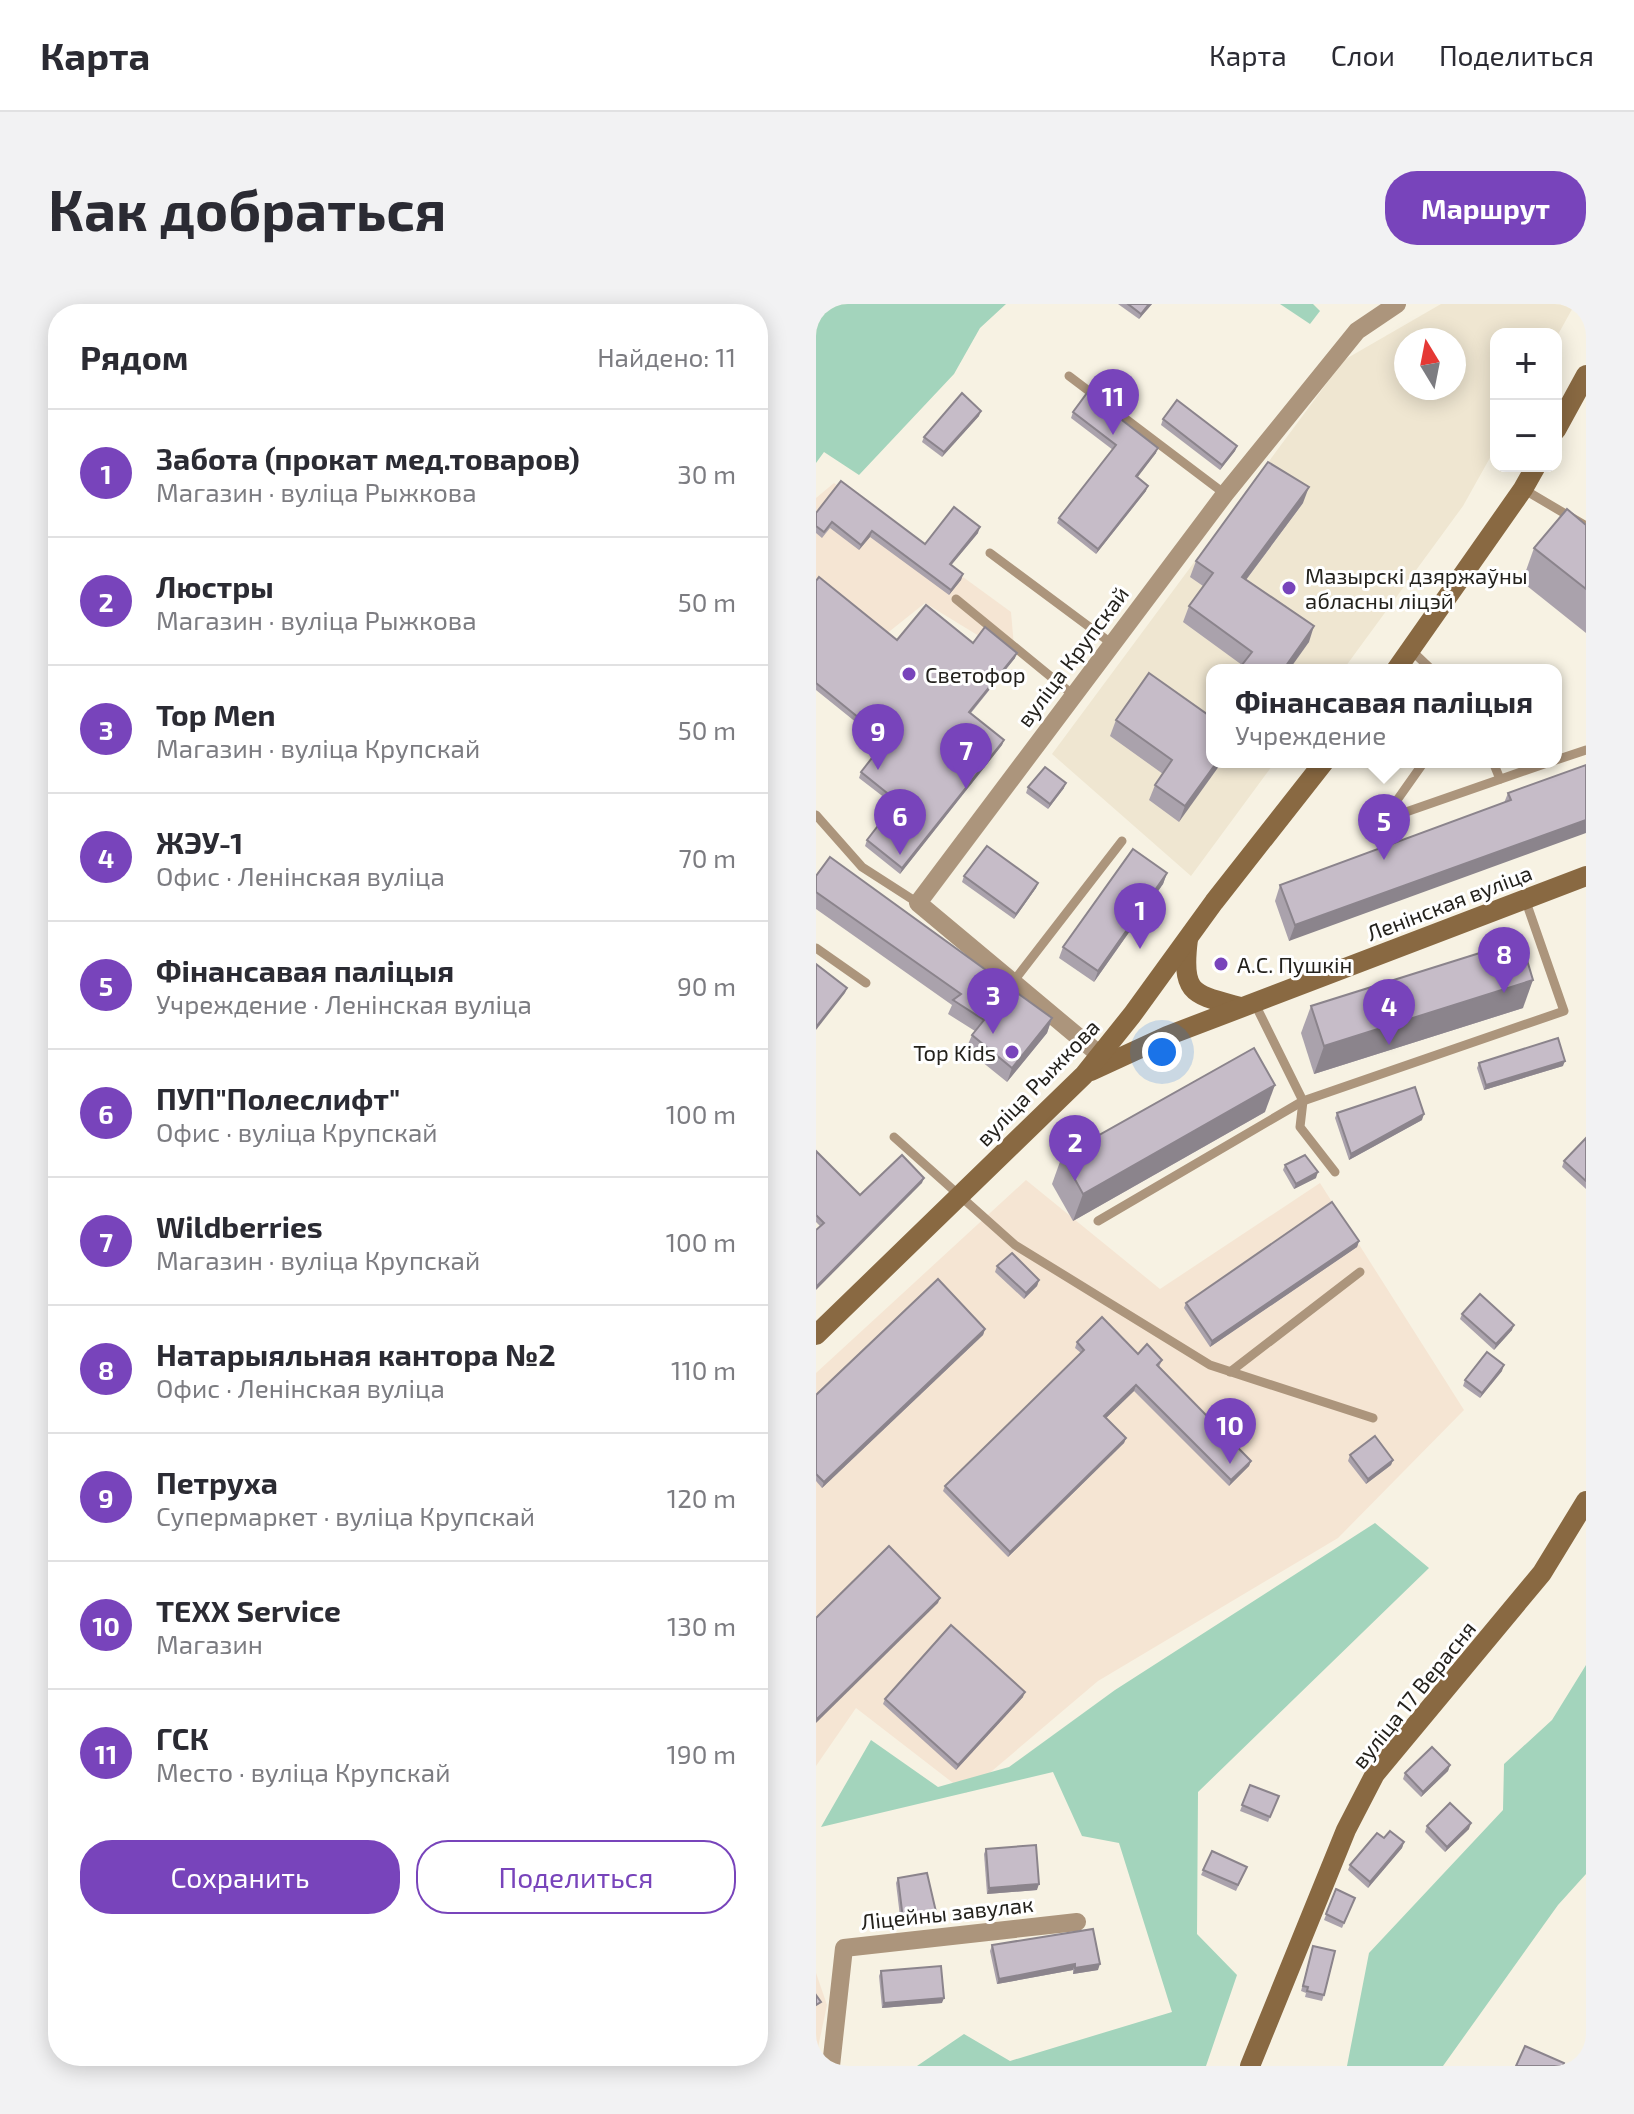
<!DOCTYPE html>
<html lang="ru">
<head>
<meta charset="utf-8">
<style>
  :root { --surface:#fff; --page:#f2f2f3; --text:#2b2b33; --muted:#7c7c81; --line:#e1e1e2; --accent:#7844bb }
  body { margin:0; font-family:"Exo 2",sans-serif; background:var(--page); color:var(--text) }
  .controls { position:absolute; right:24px; top:24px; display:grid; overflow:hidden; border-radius:16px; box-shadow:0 4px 20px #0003 }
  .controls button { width:72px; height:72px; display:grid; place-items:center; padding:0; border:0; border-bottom:2px solid var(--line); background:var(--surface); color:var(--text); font:40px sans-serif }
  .compass { position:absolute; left:578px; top:24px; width:72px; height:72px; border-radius:50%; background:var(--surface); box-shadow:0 4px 20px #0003; rotate:350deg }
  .you { position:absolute; left:346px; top:748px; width:28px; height:28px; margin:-20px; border:6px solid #fff; border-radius:50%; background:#1a73e8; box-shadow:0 0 0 12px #1a73e833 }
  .badge { display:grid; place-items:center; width:52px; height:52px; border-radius:50%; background:var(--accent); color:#fff; font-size:26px; font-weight:700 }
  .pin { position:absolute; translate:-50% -66px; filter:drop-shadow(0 2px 4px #0008) }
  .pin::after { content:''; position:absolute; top:42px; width:28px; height:24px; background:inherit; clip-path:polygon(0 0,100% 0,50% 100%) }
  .popup { position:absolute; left:390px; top:360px; width:356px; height:104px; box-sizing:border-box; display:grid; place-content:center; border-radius:16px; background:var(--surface); filter:drop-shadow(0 2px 6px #0005); font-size:26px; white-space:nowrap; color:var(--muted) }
  .popup b { font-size:30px; color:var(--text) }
  .popup::after { content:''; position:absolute; left:50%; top:100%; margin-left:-16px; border:16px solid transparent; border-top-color:var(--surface) }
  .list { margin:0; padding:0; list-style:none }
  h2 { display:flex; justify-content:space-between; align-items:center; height:104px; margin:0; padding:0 32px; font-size:34px }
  h2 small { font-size:26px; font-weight:400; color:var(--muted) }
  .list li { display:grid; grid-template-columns:52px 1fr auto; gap:24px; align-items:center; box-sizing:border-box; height:128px; padding:0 32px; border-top:2px solid var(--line) }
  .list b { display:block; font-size:30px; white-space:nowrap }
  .list p { margin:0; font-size:26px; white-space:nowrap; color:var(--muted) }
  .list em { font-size:26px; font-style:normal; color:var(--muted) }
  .actions { display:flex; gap:16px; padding:24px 32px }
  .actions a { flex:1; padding:18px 0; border:2px solid var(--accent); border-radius:32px; text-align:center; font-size:28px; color:var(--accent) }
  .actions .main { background:var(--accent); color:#fff }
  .map { position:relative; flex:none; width:770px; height:1762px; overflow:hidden; border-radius:32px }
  header { display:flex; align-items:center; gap:48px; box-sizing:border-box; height:112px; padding:0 40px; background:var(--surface); border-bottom:2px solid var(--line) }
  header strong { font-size:38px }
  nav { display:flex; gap:44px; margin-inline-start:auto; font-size:28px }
  .intro { display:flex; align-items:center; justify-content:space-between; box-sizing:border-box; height:192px; padding:0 48px }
  h1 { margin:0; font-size:56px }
  .button { padding:20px 36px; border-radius:32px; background:var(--accent); color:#fff; font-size:28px; font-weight:700 }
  main { display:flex; gap:48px; padding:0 48px }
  aside { flex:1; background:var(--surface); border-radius:32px; box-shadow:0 4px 20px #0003 }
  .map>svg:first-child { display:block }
</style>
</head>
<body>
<header>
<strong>Карта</strong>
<nav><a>Карта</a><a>Слои</a><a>Поделиться</a></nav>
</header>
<div class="intro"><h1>Как добраться</h1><a class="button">Маршрут</a></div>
<main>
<aside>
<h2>Рядом<small>Найдено: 11</small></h2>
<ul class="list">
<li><span class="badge">1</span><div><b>Забота (прокат мед.товаров)</b><p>Магазин · вуліца Рыжкова</p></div><em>30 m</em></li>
<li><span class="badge">2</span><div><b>Люстры</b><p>Магазин · вуліца Рыжкова</p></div><em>50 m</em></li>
<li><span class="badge">3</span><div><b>Top Men</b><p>Магазин · вуліца Крупскай</p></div><em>50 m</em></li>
<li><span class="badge">4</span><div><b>ЖЭУ-1</b><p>Офис · Ленінская вуліца</p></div><em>70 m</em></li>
<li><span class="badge">5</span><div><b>Фінансавая паліцыя</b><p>Учреждение · Ленінская вуліца</p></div><em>90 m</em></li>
<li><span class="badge">6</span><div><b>ПУП&quot;Полеслифт&quot;</b><p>Офис · вуліца Крупскай</p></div><em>100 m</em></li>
<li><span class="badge">7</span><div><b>Wildberries</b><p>Магазин · вуліца Крупскай</p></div><em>100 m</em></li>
<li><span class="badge">8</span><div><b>Натарыяльная кантора №2</b><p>Офис · Ленінская вуліца</p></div><em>110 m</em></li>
<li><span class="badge">9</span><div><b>Петруха</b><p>Супермаркет · вуліца Крупскай</p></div><em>120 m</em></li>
<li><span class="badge">10</span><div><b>TEXX Service</b><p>Магазин</p></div><em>130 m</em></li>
<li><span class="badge">11</span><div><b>ГСК</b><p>Место · вуліца Крупскай</p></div><em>190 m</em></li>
</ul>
<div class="actions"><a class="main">Сохранить</a><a>Поделиться</a></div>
</aside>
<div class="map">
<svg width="770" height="1762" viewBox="0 0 770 1762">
  <rect width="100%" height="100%" fill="#f7f2e3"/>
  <g fill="#f5e5d3">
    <path d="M18,179L195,308L199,354L109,299L0,386V194Z"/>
    <path d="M210,876L344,985L504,879L648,1106L522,1234L282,1377L150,1489L40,1404L0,1462V1069Z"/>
    <path d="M0,1669L11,1701L0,1753Z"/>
  </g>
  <path fill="#efe6d1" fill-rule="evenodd" d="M625,0H759L740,34V30H680V143L647,202L527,366H396V458H459L375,572L236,450L528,56ZM590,36H638V84H590Z"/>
  <g fill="#a3d4bc">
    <path d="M0,0H190L164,24L138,70L43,171L8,148L0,159Z"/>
    <path d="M464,0H497L504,7L494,20Z"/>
    <path d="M559,1219L613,1264L382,1488L381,1630L421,1671L390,1762H101L148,1730L194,1757L356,1708L303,1539L266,1532L237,1468L5,1523L55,1436L122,1483L193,1463L299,1386Z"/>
    <path d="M770,1361V1570L742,1601L627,1762H531L553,1649L687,1506L688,1460L736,1416Z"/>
  </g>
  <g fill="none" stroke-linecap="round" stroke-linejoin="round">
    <g stroke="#ac957c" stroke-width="9">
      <path d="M253,72L409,190"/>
      <path d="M707,185L770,222"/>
      <path d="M174,249L295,339"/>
      <path d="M140,295L256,390"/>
      <path d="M596,347L616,366"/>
      <path d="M740,456L770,446"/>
      <path d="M677,458L684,475"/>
      <path d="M0,511L46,563L102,599"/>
      <path d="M567,516L734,458"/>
      <path d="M567,516L608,458"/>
      <path d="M0,644L50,679"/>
      <path d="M197,678L306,537"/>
      <path d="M438,698L487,797L484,823L519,868"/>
      <path d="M78,833L199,941L394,1061L557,1114"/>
      <path d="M282,917L487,797L748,707L709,595"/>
      <path d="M414,1068L544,968"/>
    </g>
    <g stroke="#ac957c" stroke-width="18">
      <path d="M284,751L102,599L409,190L541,27L581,0"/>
      <path d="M15,1762L28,1644L261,1618"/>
    </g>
    <g stroke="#896942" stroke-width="20">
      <path d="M740,126L770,71"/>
      <path d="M580,366L707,185L720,162"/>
      <path d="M372,635C365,690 376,690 424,703"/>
      <path d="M275,767L351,732L770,572"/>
      <path d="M0,1031L268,771L316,711L398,598L508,458"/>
      <path d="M434,1762L530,1526L559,1470L726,1269L770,1197"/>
    </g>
  </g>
  <g fill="#aaa2ac">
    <path d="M302,0H336L323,15Z"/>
    <path d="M257,108L340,149L321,173L330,187L280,250L241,219L243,214L297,146L255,114Z"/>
    <path d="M163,112L126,153L106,138L108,133Z"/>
    <path d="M347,115L421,142L419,147L404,166L345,121Z"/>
    <path d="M487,199L430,276L493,338L426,361L367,318L373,302L387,282L374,273L380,257Z"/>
    <path d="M0,209L109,240L162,229L135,261L147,270L145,276L133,291L54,233L43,246L14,224L6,234L0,229Z"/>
    <path d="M770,221V329L706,278L718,244Z"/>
    <path d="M0,277L81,336L157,339L199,354L155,409L188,436L186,441L84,570L49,542L51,536L78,501L43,474L45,468L67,440L0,386Z"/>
    <path d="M300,416L396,458L363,518L333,496L339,481L347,470L294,432Z"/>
    <path d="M770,461L473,637L459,597L464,581L688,499L692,489Z"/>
    <path d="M212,483L248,484L232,505L210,489Z"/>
    <path d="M351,569L347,580L278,678L243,654L247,643Z"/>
    <path d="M0,572L236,714L231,729L191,778L150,745L156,731L159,727L132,710L136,701L0,605Z"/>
    <path d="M148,572L222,579L220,584L198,615L146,578Z"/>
    <path d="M495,702L707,704L498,770L485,729Z"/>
    <path d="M663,759L747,762L668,786L661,764Z"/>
    <path d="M449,808L257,917L236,880L246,852Z"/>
    <path d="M521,809L606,816L533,856L519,814Z"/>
    <path d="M770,834V885L746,863L748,857Z"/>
    <path d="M0,847L44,891L106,879L4,922L0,918Z"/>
    <path d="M469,861L500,874L478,885L467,866Z"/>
    <path d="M543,937L541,943L394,1043L368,1004L370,999Z"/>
    <path d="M181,962L223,976L221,982L208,995L179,968Z"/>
    <path d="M646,1010L696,1026L678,1046L644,1015Z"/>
    <path d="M169,1025L167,1031L6,1184L0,1177V1091Z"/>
    <path d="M261,1038L322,1050L346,1056L343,1063L435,1157L433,1162L413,1182L318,1087L290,1114L310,1134L308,1139L192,1253L127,1187L129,1182L265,1049L259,1044Z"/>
    <path d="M686,1067L664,1094L647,1082L649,1076Z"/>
    <path d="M534,1151L577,1156L575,1161L550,1180L532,1157Z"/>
    <path d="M207,1393L140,1466L67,1400L69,1395Z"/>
    <path d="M634,1461L632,1467L605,1493L587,1475L589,1469Z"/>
    <path d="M434,1481L463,1492L452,1518L424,1507Z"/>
    <path d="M611,1522L653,1525L629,1548L609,1528Z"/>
    <path d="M568,1534L588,1538L586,1544L552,1584L532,1566L534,1561Z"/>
    <path d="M170,1545L221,1586L171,1590L168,1550Z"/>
    <path d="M396,1547L431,1563L420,1587L385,1571Z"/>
    <path d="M82,1574L119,1618L85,1621L80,1579Z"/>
    <path d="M520,1585L539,1594L526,1624L508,1616Z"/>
    <path d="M176,1641L282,1666L257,1670V1666L181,1680L174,1647Z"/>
    <path d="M497,1642L508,1691L506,1697L489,1693L490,1689L485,1687Z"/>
    <path d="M65,1667L126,1699L66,1704L63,1672Z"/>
  </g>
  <g fill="#8b848c">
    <path d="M333,0H336L323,15L325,10Z"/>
    <path d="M165,107L163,112L126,153L128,148Z"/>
    <path d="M421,142L419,147L404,166L406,161Z"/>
    <path d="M342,144L340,149L318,178L320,172Z"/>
    <path d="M332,182L330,187L280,250L282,245Z"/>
    <path d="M493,183L487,199L420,289L426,273Z"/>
    <path d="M164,223L162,229L132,265L134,260Z"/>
    <path d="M56,227L54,233L43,246L45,241Z"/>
    <path d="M147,270L145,276L133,291L135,286Z"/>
    <path d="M498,322L493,338L473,366H467Z"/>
    <path d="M201,349L199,354L151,413L153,408Z"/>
    <path d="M188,436L186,441L84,570L86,564Z"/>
    <path d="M401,458H406L363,518L369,502Z"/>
    <path d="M250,479L248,484L232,505L234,500Z"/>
    <path d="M770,516V529L473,637L479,621Z"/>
    <path d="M351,569L347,580L278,678L282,667Z"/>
    <path d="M222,579L220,584L198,615L200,610Z"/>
    <path d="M717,676L707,704L498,770L508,742Z"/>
    <path d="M31,684L29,689L0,726V723Z"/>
    <path d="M236,714L231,729L191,778L196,764Z"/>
    <path d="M749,757L747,762L668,786L670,781Z"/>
    <path d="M459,781L449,808L257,917L267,890Z"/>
    <path d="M608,810L606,816L533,856L535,850Z"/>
    <path d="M502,868L500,874L478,885L480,880Z"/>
    <path d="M108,874L106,879L0,986V983Z"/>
    <path d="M543,937L541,943L394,1043L396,1037Z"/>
    <path d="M223,976L221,982L208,995L210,989Z"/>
    <path d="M698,1021L696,1026L678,1046L680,1040Z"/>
    <path d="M169,1025L167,1031L6,1184L8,1178Z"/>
    <path d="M688,1061L686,1067L664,1094L666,1089Z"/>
    <path d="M320,1081L318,1087L286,1118L288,1112Z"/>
    <path d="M310,1134L308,1139L192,1253L194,1248Z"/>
    <path d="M577,1156L575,1161L550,1180L552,1175Z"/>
    <path d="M435,1157L433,1162L413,1182L415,1176Z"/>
    <path d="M124,1294L122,1299L0,1419V1416Z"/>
    <path d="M209,1388L207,1393L140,1466L142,1461Z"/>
    <path d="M634,1461L632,1467L605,1493L607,1488Z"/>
    <path d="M655,1519L653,1525L629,1548L631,1543Z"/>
    <path d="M588,1538L586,1544L552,1584L554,1578Z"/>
    <path d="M223,1580L221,1586L171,1590L173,1584Z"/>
    <path d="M121,1612L119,1618L85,1621L87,1615Z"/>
    <path d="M259,1660L257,1666L181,1680L183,1675Z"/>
    <path d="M284,1660L282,1666L257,1670L259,1664Z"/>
    <path d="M128,1694L126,1699L66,1704L68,1699Z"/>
  </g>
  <g fill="#c6bcc8" stroke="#8b848c" stroke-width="2">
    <path d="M312,0H333L325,10Z"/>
    <path d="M146,89L165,107L128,148L108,133Z"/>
    <path d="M271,89L342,144L320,172L332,182L282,245L243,214L300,141L257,108Z"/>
    <path d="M361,96L421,142L406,161L347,115Z"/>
    <path d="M452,158L493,183L426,273L498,322L467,366H422L436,348L373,302L397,269L380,257Z"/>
    <path d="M25,177L109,240L138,203L164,223L134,260L147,270L135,286L56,227L45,241L16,218L8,228L0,222V209Z"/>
    <path d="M751,205L770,221V285L718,244Z"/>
    <path d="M3,273L81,336L110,301L157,339L169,323L201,349L153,408L188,436L86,564L51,536L81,497L45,468L70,436L0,379V277Z"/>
    <path d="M333,369L391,410L396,403V458H401L369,502L339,481L356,456L300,416Z"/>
    <path d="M770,461V516L479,621L464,581L695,496L692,489Z"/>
    <path d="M229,463L250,479L234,500L212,483Z"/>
    <path d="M171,542L222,579L200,610L148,572Z"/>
    <path d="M317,545L351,569L282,667L247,643Z"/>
    <path d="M14,553L236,714L196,764L156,731L168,716L137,696L145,690L0,588V572Z"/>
    <path d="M705,636L717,676L508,742L495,702Z"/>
    <path d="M0,660L31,684L0,723Z"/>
    <path d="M742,734L749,757L670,781L663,759Z"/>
    <path d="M438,744L459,781L267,890L246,852Z"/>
    <path d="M599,783L608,810L535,850L521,809Z"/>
    <path d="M770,834V877L748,857Z"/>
    <path d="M0,847L44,891L86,851L108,874L0,983V926L8,919L0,911Z"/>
    <path d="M489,851L502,868L480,880L469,861Z"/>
    <path d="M516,898L543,937L396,1037L370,999Z"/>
    <path d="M196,949L223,976L210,989L181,962Z"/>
    <path d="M122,975L169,1025L8,1178L0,1170V1091Z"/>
    <path d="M664,990L698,1021L680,1040L646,1010Z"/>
    <path d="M286,1013L322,1050L331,1040L346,1056L341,1061L435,1157L415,1176L320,1081L288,1112L310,1134L194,1248L129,1182L268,1046L261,1038Z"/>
    <path d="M671,1048L688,1061L666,1089L649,1076Z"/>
    <path d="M559,1132L577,1156L552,1175L534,1151Z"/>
    <path d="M73,1242L124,1294L0,1416V1314Z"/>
    <path d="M135,1321L209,1388L142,1461L69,1395Z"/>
    <path d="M616,1443L634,1461L607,1488L589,1469Z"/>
    <path d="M434,1481L463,1492L454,1513L426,1501Z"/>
    <path d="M634,1499L655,1519L631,1543L611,1522Z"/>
    <path d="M574,1527L588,1538L554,1578L534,1561L561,1529L568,1534Z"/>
    <path d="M220,1541L223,1580L173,1584L170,1545Z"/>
    <path d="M396,1547L431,1563L422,1581L387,1566Z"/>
    <path d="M111,1569L121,1612L87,1615L82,1574Z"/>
    <path d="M520,1585L539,1594L528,1619L510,1610Z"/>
    <path d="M277,1625L284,1660L259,1664V1660L183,1675L176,1641Z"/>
    <path d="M497,1642L519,1647L508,1691L491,1687L492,1683L487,1682Z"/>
    <path d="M125,1662L128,1694L68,1699L65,1667Z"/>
    <path d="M0,1691L5,1698L0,1701Z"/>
    <path d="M709,1742L748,1759L747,1762H700Z"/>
  </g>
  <g fill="#7844bb" stroke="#fff" stroke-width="3">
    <circle cx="473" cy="284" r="8"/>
    <circle cx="93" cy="370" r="8"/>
    <circle cx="405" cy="660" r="8"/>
    <circle cx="196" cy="748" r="8"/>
  </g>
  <g text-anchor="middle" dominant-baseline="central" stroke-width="6" stroke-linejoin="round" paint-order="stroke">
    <g font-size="22" fill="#24221d" stroke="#fff" text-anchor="start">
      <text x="489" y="271">Мазырскі дзяржаўны<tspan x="489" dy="25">абласны ліцэй</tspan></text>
      <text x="109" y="370">Светофор</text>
      <text x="421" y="660">А.С. Пушкін</text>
      <text x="180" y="748" text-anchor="end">Top Kids</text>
    </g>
    <g font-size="22" fill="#24221d" stroke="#fff">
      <text transform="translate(256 352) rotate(-53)">вуліца Крупскай</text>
      <text transform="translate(633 598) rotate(-21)">Ленінская вуліца</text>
      <text transform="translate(221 778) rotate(-46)">вуліца Рыжкова</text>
      <text transform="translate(597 1390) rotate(-51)">вуліца 17 Верасня</text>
      <text transform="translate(131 1608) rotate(-6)">Ліцейны завулак</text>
    </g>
  </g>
</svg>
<div class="controls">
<button>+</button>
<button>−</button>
</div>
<svg class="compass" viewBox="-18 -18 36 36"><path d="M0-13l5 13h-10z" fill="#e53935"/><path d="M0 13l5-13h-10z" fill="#7c7c81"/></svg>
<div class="you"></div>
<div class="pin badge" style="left:324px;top:645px">1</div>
<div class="pin badge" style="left:259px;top:877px">2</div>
<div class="pin badge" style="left:177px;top:730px">3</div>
<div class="pin badge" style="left:573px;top:741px">4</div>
<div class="pin badge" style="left:568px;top:556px">5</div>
<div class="popup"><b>Фінансавая паліцыя</b>Учреждение</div>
<div class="pin badge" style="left:84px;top:551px">6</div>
<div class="pin badge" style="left:150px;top:485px">7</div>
<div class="pin badge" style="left:688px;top:689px">8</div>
<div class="pin badge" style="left:62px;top:466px">9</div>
<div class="pin badge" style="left:414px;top:1160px">10</div>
<div class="pin badge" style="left:297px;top:131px">11</div>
</div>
</main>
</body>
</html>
